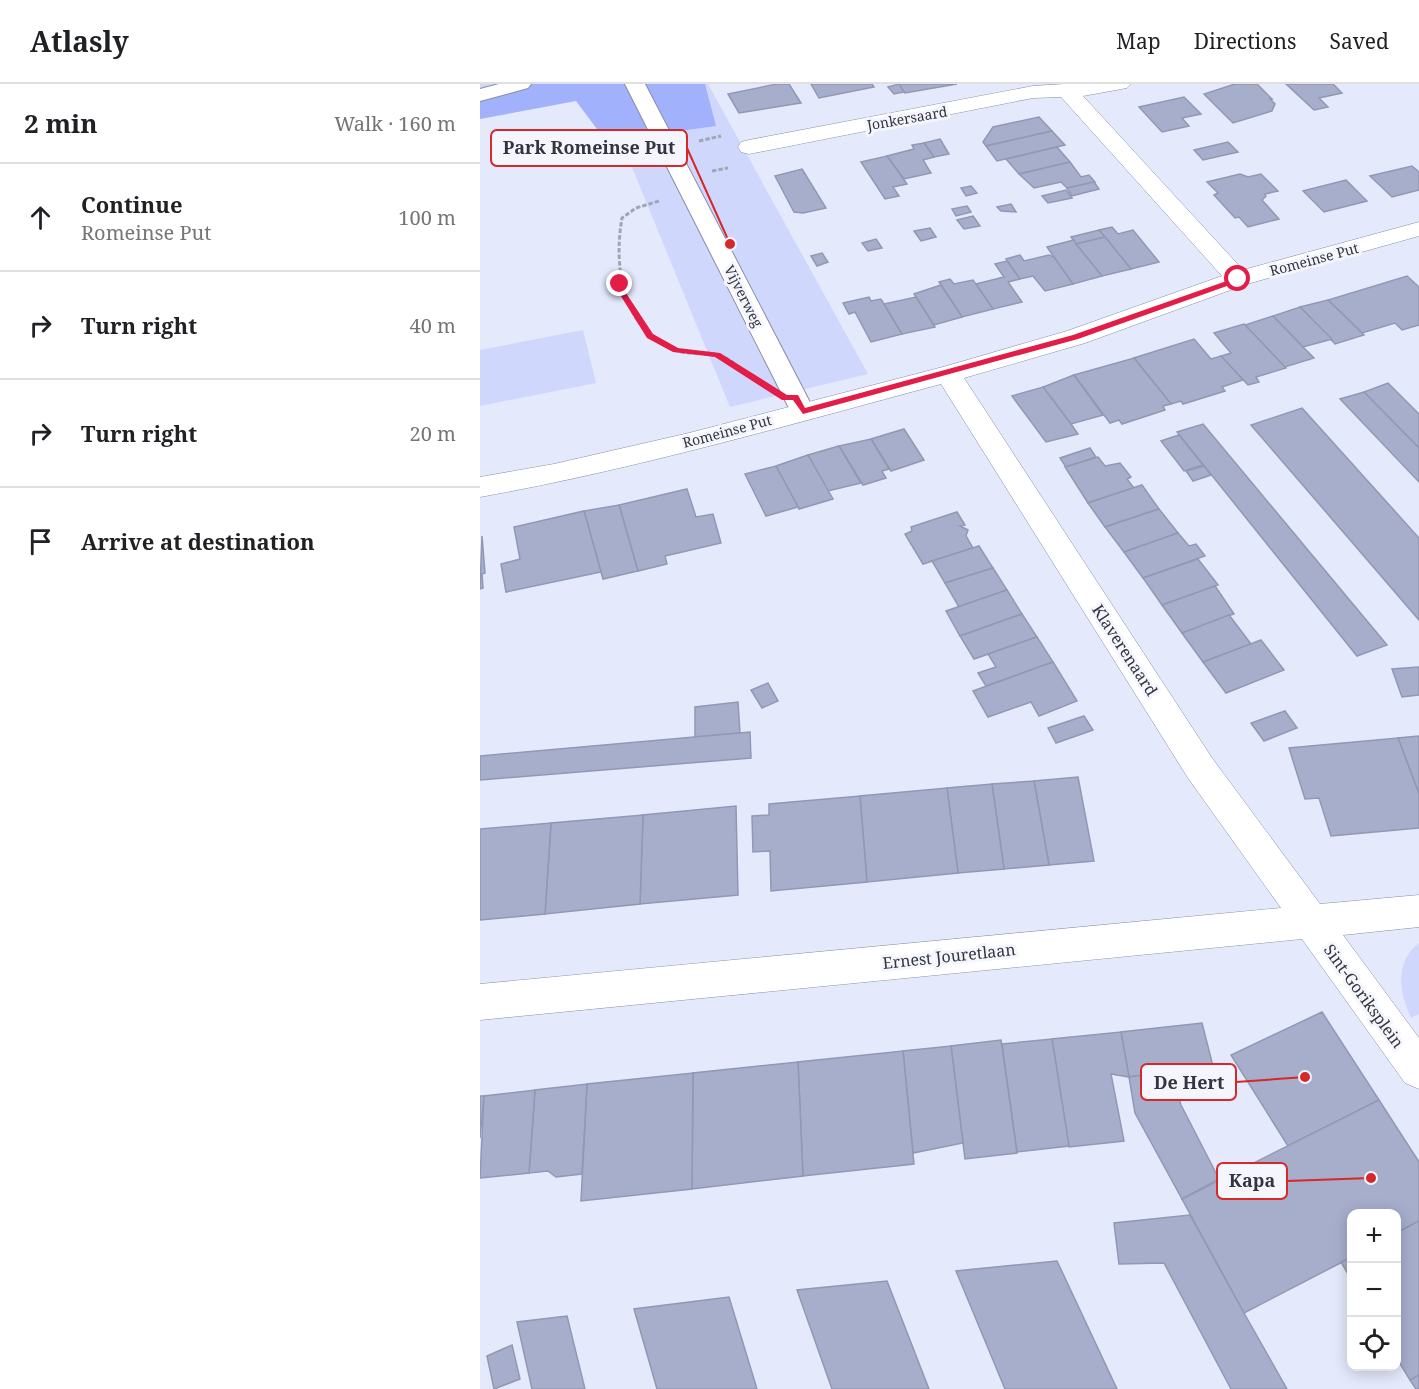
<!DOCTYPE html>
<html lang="en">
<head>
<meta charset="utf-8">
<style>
  :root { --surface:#fff; --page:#f6f6f6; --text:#202124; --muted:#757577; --line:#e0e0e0 }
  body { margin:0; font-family:"Noto Serif",serif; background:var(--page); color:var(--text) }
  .controls { position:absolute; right:18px; bottom:18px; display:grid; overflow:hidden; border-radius:12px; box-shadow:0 3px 15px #0003 }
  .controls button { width:54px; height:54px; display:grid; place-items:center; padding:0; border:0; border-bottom:2px solid var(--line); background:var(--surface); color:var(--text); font:30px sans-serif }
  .stop { position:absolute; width:18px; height:18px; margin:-14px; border:4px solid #e11d48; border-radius:50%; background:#fff }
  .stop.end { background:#e11d48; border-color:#fff; box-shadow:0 2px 6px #0008 }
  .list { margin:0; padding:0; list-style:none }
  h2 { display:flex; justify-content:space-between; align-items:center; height:78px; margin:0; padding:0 24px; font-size:26px }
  h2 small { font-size:20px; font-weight:400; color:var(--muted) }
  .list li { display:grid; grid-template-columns:39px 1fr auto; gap:18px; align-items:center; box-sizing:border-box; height:108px; padding:0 24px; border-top:2px solid var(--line) }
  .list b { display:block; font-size:22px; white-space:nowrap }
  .list p { margin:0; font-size:20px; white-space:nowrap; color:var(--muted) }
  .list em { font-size:20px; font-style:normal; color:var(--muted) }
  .icon { flex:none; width:33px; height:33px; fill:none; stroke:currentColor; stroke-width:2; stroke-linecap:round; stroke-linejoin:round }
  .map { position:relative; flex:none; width:939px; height:1305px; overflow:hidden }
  header { display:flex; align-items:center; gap:36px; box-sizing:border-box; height:84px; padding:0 30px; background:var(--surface); border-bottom:2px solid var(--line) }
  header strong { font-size:28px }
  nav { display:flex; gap:33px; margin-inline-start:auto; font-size:21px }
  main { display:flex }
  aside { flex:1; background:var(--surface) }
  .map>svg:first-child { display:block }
</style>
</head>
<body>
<header>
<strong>Atlasly</strong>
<nav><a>Map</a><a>Directions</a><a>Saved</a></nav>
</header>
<main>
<aside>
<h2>2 min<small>Walk · 160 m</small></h2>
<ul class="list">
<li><svg class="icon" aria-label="ahead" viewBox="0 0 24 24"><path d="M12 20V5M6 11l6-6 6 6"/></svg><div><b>Continue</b><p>Romeinse Put</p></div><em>100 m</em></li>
<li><svg class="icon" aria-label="right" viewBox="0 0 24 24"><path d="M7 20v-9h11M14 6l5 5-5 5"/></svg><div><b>Turn right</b></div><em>40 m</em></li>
<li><svg class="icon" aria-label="right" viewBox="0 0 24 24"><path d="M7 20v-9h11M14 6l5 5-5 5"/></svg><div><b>Turn right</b></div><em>20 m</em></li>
<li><svg class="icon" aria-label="arrive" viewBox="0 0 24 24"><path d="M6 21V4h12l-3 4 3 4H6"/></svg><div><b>Arrive at destination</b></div></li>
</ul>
</aside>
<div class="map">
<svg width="939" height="1305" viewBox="0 0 939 1305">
  <rect width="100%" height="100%" fill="#e4e9fb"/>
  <g fill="#cfd8fc">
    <path d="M0,0H228L388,290L250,323L120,5L0,31Z"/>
    <path d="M103,246L116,299L0,322V266Z"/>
    <path d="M939,859V930L931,934C919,907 914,879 939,859Z"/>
  </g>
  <path fill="#a1b1fc" d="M49,0H225L236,42L126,57L96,17L0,35V15Z"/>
  <g fill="#a7aecb" stroke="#9198b3" stroke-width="1.5">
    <path d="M297,0H309L321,19L259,29L248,10Z"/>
    <path d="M331,0H392L394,3L339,14Z"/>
    <path d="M419,0H477L425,9Z"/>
    <path d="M419,0L424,8L414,10L408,3Z"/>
    <path d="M755,0H777L792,15H790L795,20L792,27L753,39L724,10Z"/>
    <path d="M806,0H853L862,9L839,14L848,23L834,26Z"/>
    <path d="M704,13L721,30L702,34L709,42L682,48L659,23Z"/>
    <path d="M559,33L572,47L506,62L503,58L513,43Z"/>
    <path d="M572,47L585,61L517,77L506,62Z"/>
    <path d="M460,55L469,70L454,73L444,59Z"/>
    <path d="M748,58L758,68L723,76L714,66Z"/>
    <path d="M444,59L454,73L443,76L451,89L424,95L407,72L434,65L432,61Z"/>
    <path d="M577,63L590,78L539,90L526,75Z"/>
    <path d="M407,72L427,100L413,103L419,112L405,115L381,78Z"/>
    <path d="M590,78L601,93L609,91L615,98L587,104L581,98L554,104L539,90Z"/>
    <path d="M932,82L939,88V106L912,113L890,92Z"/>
    <path d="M322,85L346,124L323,129L314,128L295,92Z"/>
    <path d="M760,90L768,93L781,90L798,107L785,110L786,112L782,116L799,135L768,143L759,133L755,134L734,111L738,109L727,98Z"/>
    <path d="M866,96L887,117L844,128L823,107Z"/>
    <path d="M614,98L619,105L592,112L587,104Z"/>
    <path d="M491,102L497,109L486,112L481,104Z"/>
    <path d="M586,106L592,114L568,119L562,112Z"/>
    <path d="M531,120L536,128L521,127L517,123Z"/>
    <path d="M487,122L491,128L476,132L472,125Z"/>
    <path d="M493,132L500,142L484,145L477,136Z"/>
    <path d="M632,143L638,150L653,146L679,178L651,185L619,146Z"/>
    <path d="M450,144L456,153L441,157L434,147Z"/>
    <path d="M619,146L625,153L596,160L591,153Z"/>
    <path d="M625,153L651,185L622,192L596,160Z"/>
    <path d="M396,155L402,164L388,167L382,159Z"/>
    <path d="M594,156L596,160L622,192L593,200L567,163Z"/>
    <path d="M342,169L348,178L337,182L331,172Z"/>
    <path d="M540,171L544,177L569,171L574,173L593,200L565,207L553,192L540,195L526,175Z"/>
    <path d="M527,177L540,195L528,198L542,218L513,225L496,200L524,193L515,180Z"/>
    <path d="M927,192L939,203V241L922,246L915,239L882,249L848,216Z"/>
    <path d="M470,195L474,200L493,196L513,225L482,233L459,198Z"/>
    <path d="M461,201L482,233L454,241L434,210Z"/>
    <path d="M389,213L391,217L401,215L422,250L391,258L375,228L369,230L363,219Z"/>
    <path d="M436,213L455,243L422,250L404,220Z"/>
    <path d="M848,216L882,249L884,251L855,260L820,223Z"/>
    <path d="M820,223L852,255L823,263L793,232Z"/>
    <path d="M793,232L823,263L834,274L805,283L765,241Z"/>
    <path d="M764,240L806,284L776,293L779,298L768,301L741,272L751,269L734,249Z"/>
    <path d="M714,255L731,275L741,272L763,296L742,303L745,307L703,320L701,317L691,320L654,274Z"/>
    <path d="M654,274L691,320L683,322L685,326L642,340L639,336L630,339L594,291Z"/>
    <path d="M594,291L623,331L591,340L563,303Z"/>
    <path d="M908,299L939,330V364L884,308Z"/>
    <path d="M563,303L591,340L598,350L566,358L532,312Z"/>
    <path d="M884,308L939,364V398L860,315Z"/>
    <path d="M822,324L939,454V536L771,341Z"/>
    <path d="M723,340L907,561L877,572L697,348Z"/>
    <path d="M424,345L444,376L411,387L391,355Z"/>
    <path d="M699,351L723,381L704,387L681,357Z"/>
    <path d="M391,355L409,385L402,387L406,394L383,401L359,362Z"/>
    <path d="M359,362L381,399L348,407L328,371Z"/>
    <path d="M610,364L616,373L586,383L580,374Z"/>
    <path d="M328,371L353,415L319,425L296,382Z"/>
    <path d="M618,373L625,382L640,379L651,393L647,395L654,404L608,419L585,383Z"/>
    <path d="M296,382L318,423L286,432L265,390Z"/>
    <path d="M724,382L731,391L713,397L706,387Z"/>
    <path d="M662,401L679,425L625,443L608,419Z"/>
    <path d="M207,405L216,433L233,430L241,459L185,472L187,480L158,487L139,421Z"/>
    <path d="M139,421L158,487L123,495L104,427Z"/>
    <path d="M679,425L698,449L644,468L625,443Z"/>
    <path d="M104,427L121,488L26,508L21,480L40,475L34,443Z"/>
    <path d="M477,428L485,441L480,442L488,446L486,452L493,464L443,480L425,450L432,447L431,443Z"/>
    <path d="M698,449L709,462L716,460L725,472L663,494L644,468Z"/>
    <path d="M2,452L5,489L2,490L3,504L0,505Z"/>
    <path d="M499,462L513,484L465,499L452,477Z"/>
    <path d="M718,475L738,501L682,521L663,494Z"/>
    <path d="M513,484L527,506L479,523L465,499Z"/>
    <path d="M735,502L754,530L702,549L682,521Z"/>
    <path d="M527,506L542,530L480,552L466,527Z"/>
    <path d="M542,530L557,553L494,575L480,552Z"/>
    <path d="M749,531L771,560L723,578L702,549Z"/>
    <path d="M557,553L573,578L506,602L498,589L516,583L508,570Z"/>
    <path d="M781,556L804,586L746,609L723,578Z"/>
    <path d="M573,578L597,617L559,632L551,618L508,633L493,607Z"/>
    <path d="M939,583V611L922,613L912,585Z"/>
    <path d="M288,599L298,617L282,624L271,606Z"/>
    <path d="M258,618L260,649L215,653V623Z"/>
    <path d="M805,627L817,644L784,657L771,639Z"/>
    <path d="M604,632L613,646L576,659L568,644Z"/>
    <path d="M270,648L271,674L0,696V672Z"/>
    <path d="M939,652V710L918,654Z"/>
    <path d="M918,654L939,710V744L851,752L839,714L825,715L809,664Z"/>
    <path d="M598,693L614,777L569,781L554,697Z"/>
    <path d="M554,697L569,781L524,785L512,700Z"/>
    <path d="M512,700L524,785L478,789L467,704Z"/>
    <path d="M467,704L478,789L387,798L380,712Z"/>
    <path d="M380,712L387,798L291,807L290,767L273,768L272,732L289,731V720Z"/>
    <path d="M256,722L258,811L160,820L163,731Z"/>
    <path d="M163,731L160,820L65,830L71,739Z"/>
    <path d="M71,739L65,830L0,836V745Z"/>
    <path d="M842,928L899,1016L808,1062L751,971Z"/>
    <path d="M722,939L733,982L649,993L641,948Z"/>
    <path d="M641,948L649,993L631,990L644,1057L589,1063L572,955Z"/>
    <path d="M572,955L589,1062L537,1068L522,960Z"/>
    <path d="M521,956L537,1069L485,1075L471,962Z"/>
    <path d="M471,962L483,1059L433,1069L423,967Z"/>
    <path d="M423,967L434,1080L323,1092L318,978Z"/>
    <path d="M318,978L323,1092L212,1105L213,989Z"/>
    <path d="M691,987L701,1021L739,1095L702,1115L655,1029L649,993Z"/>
    <path d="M213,989L212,1105L101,1117L107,1000Z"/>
    <path d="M107,1000L102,1090L76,1093L68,1087L49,1089L55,1006Z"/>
    <path d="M55,1006L49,1089L0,1094L4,1012Z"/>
    <path d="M0,1012H4L0,1054Z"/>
    <path d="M899,1016L939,1078V1137L916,1149V1130H872V1173L764,1229L702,1115Z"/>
    <path d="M710,1131L764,1229L807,1305H751L684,1179L639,1180L634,1139Z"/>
    <path d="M939,1137V1291L930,1296L916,1273V1149Z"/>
    <path d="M872,1173V1197L861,1178Z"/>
    <path d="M577,1177L637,1305H525L476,1187Z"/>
    <path d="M407,1197L449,1305H352L317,1206Z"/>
    <path d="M249,1213L277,1305H177L154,1225Z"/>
    <path d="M87,1232L105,1305H52L37,1238Z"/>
    <path d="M32,1261L40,1295L14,1305L7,1272Z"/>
    <path d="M939,1291V1305H936L930,1296Z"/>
  </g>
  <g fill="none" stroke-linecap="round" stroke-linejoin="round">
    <g stroke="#878da9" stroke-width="2">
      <g id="pedestrian">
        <path d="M19,0H51L48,4L0,17V5Z"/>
        <path d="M145,0H165L335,328L332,334L323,336L314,334L311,328Z"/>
      </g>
    </g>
    <g stroke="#878da9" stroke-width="1">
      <path id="minor" d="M584,0H651L647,4L603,12L763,186L939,138V152L767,200L605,259L484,294L732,674L840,820L939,811V843L863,851L939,954V1005L925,999L822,855L0,936V900L801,824L708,694L461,300C308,341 156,385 0,413V393L74,380L209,349L463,283L587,247L742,192L581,13L553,14L269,70L261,68L258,63L261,58L269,56L553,2Z"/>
    </g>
    <g stroke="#a1a6b5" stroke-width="3" stroke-dasharray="4.5 2" stroke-linecap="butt">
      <path d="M219,57L241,52"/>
      <path d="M232,87L248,84"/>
      <path d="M179,117L156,124L142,134C133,184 143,249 198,267C211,271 226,267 239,271C249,274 258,283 266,289"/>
    </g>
    <use href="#pedestrian" fill="#fff" fill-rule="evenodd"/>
    <use href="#minor" fill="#fff" fill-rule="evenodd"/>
  </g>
  <path fill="#e11d48" d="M758,193L761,197L598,255L323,330L313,316H302L235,273L193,268L167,254L139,209L137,200L143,199L146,209L173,250L198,264L240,269L307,311H318L325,324L593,251Z"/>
  <g text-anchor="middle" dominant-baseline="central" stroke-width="6" stroke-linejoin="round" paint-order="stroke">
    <g font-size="14" fill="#323540" stroke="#f5f6fd">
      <text transform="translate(427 34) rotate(-10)">Jonkersaard</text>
      <text transform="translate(834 175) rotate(-15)">Romeinse Put</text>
      <text transform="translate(264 212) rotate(63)">Vijverweg</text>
      <text transform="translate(247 347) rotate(-15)">Romeinse Put</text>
    </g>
    <g font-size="16" fill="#323540" stroke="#f5f6fd">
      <text transform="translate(645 566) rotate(57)">Klaverenaard</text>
      <text transform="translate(469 872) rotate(-6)">Ernest Jouretlaan</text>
      <text transform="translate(884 912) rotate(54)">Sint-Goriksplein</text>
    </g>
  </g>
  <path fill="none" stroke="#d62828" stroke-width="2" d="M250 160L207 64M825 993L756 998M891 1094L807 1097"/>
  <g fill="#d62828" stroke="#f5f6fd" stroke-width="2">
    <circle cx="250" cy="160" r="6"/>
    <circle cx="825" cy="993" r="6"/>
    <circle cx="891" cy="1094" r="6"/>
  </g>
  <g fill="#f5f6fd" stroke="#d62828" stroke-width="2">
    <rect x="11" y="46" width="196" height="36" rx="6"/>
    <rect x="661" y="980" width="95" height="36" rx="6"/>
    <rect x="737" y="1079" width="70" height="36" rx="6"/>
  </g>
  <g font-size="18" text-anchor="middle" font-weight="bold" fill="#323540">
    <text x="109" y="70">Park Romeinse Put</text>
    <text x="709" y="1005">De Hert</text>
    <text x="772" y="1103">Kapa</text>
  </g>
</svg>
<div class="controls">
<button>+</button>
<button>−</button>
<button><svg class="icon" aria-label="locate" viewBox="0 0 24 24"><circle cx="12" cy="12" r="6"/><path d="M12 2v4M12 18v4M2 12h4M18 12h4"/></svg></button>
</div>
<div class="stop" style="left:758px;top:195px"></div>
<div class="stop end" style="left:140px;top:200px"></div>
</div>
</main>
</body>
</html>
